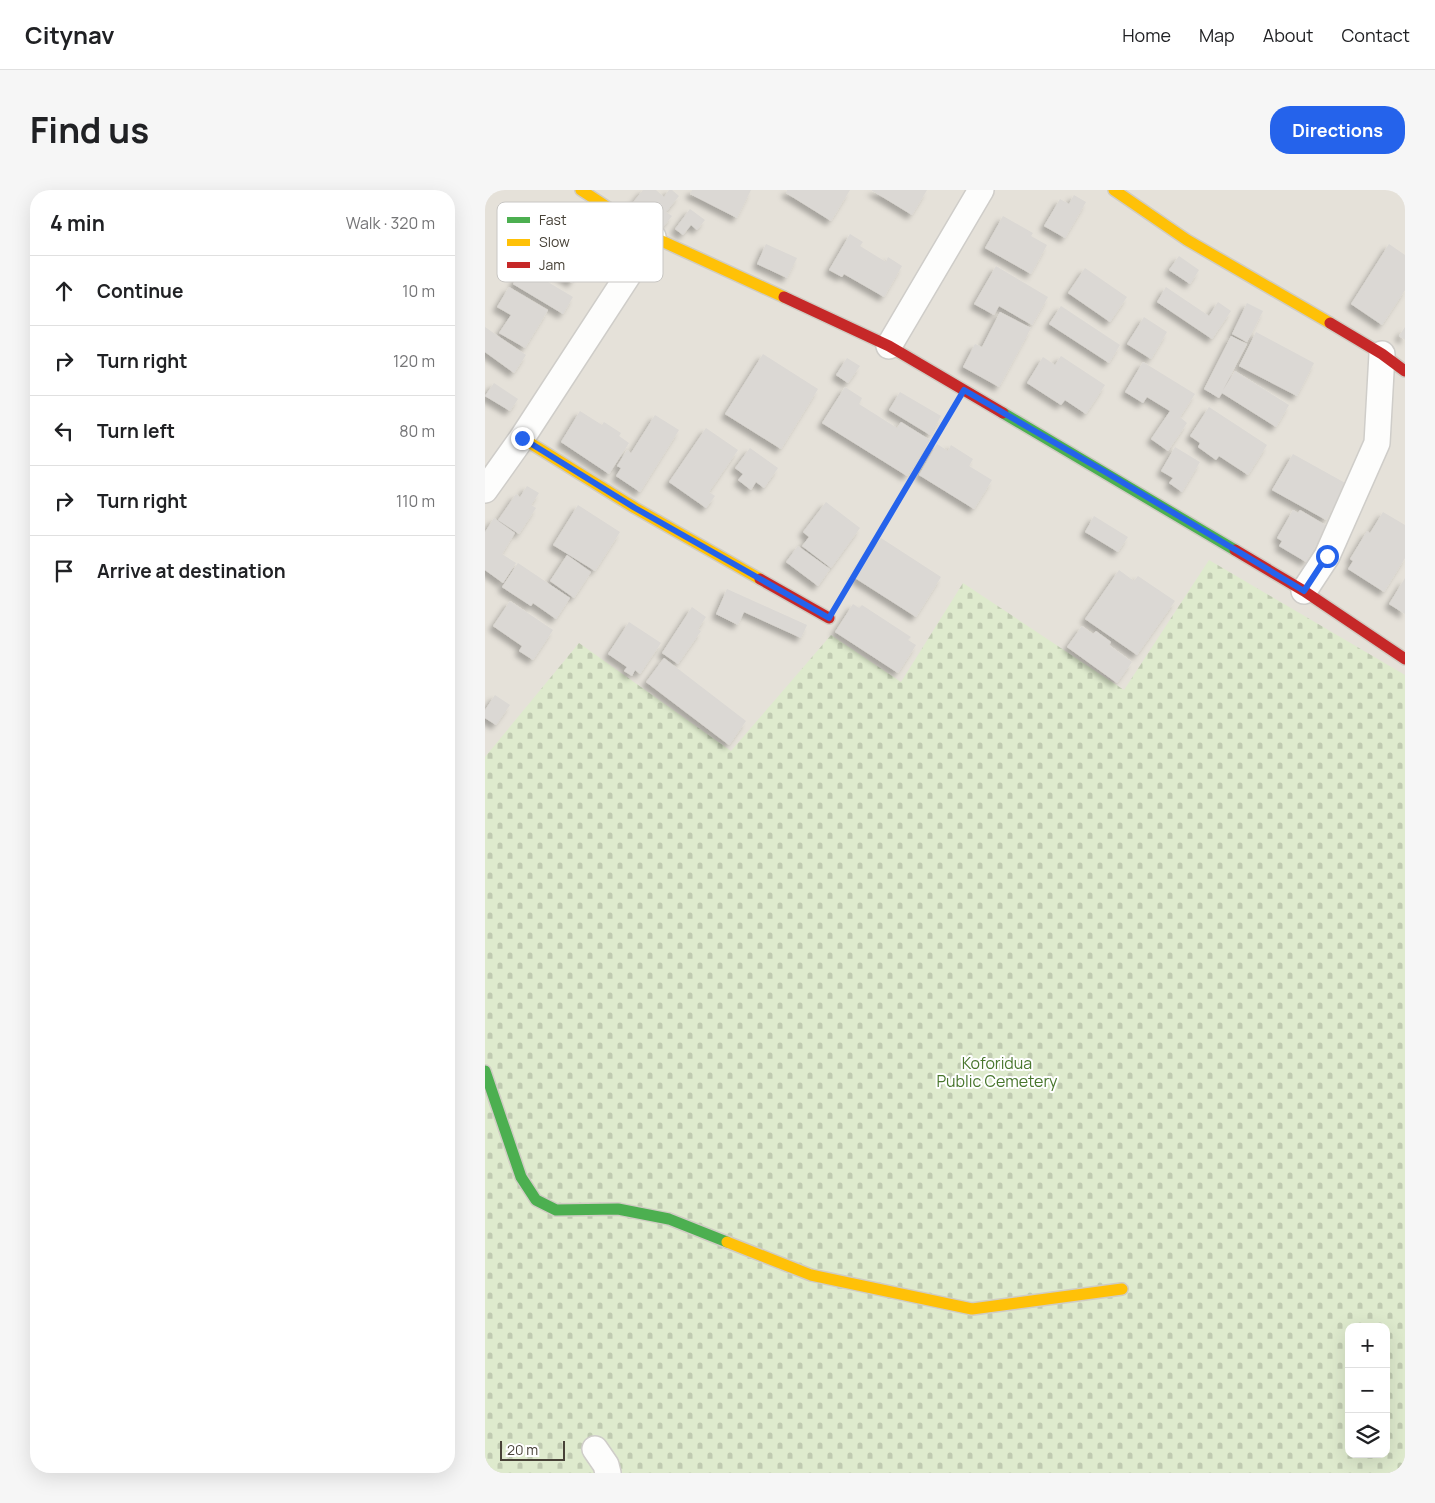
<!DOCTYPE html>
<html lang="en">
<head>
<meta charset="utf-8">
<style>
  :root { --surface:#fff; --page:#f6f6f6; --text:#202124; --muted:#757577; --line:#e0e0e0; --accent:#2563eb }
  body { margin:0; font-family:Manrope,sans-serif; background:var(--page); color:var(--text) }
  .controls { position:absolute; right:15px; bottom:15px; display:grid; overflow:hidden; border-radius:10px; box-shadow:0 5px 20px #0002 }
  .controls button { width:45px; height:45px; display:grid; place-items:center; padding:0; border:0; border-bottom:1px solid var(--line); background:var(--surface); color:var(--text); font:25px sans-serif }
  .scale { position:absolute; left:15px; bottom:12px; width:65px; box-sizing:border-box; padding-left:5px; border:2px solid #474137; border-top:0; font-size:14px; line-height:18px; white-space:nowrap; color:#474137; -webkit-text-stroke:4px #fff; paint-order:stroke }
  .stop { position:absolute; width:15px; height:15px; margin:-11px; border:4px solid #2563eb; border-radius:50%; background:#fff }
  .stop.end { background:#2563eb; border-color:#fff; box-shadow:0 1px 5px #0008 }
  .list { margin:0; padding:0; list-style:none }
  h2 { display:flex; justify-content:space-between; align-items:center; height:65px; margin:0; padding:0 20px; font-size:21px }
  h2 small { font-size:16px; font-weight:400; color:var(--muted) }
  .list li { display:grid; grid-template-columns:32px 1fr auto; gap:15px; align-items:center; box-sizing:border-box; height:70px; padding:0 20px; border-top:1px solid var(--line) }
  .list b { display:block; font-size:19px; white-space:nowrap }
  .list em { font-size:16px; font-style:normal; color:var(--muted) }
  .icon { flex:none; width:28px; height:28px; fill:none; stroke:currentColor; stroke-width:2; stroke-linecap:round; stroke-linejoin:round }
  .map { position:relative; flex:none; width:920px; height:1283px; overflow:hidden; border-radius:20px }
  header { display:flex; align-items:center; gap:30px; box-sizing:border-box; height:70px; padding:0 25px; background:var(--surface); border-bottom:1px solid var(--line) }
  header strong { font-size:24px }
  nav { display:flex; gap:28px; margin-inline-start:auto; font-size:18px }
  .intro { display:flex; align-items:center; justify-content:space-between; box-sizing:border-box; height:120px; padding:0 30px }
  h1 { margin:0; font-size:35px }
  .button { padding:12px 22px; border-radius:20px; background:var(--accent); color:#fff; font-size:18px; font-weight:700 }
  main { display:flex; gap:30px; padding:0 30px }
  aside { flex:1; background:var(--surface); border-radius:20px; box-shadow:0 5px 20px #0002 }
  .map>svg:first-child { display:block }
</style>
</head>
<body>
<header>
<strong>Citynav</strong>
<nav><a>Home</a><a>Map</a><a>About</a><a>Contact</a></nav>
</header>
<div class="intro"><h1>Find us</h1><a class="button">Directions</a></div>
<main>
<aside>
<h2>4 min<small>Walk · 320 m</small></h2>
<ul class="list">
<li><svg class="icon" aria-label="ahead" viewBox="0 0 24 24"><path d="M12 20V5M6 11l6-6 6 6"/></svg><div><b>Continue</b></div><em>10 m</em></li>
<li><svg class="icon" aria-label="right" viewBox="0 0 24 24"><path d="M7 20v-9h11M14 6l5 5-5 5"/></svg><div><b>Turn right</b></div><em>120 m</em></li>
<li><svg class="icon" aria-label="left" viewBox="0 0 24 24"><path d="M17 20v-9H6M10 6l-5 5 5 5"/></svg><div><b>Turn left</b></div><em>80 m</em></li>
<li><svg class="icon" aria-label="right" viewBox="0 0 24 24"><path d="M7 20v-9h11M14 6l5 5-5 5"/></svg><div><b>Turn right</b></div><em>110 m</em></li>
<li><svg class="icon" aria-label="arrive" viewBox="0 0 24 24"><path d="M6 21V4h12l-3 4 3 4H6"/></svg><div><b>Arrive at destination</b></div></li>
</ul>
</aside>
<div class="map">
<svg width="920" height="1283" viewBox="0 0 920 1283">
  <defs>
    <pattern id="cemetery-stones" width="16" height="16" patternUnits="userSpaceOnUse" patternTransform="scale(1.25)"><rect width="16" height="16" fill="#deeacd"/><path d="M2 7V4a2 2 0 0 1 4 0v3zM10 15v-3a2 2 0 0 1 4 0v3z" fill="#c0cab1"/></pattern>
    <filter id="shadow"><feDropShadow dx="-4.5" dy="4.5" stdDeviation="2.5" flood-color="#0004"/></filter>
  </defs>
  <rect width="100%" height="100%" fill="#f1efec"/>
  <path fill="#e5e1d9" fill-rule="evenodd" d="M0,0H920V1283H0ZM864,1137H901V1264H864Z"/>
  <path fill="url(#cemetery-stones)" fill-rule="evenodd" d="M724,370L920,485V1283H0V567L94,453L246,561L346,445L416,492L478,393L639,500ZM864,1137H901V1264H864Z"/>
  <g fill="#dbd8d4" filter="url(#shadow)">
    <path d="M158,0H171L179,7L184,0H187L194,6L181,22L187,26L175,41L145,16Z"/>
    <path d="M207,0H266L252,28L205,4Z"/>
    <path d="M302,0H365L346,31L301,3Z"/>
    <path d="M386,0H442L427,25Z"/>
    <path d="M589,5L601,12L580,48L559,36L575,9L584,14Z"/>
    <path d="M56,19L84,36L81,41L108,58L87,93L32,59Z"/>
    <path d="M205,19L220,30L212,40L206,35L198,45L190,39Z"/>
    <path d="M518,26L548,43L546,46L562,55L546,84L500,58Z"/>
    <path d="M365,44L378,52L375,56L401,72L403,67L417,76L399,107L359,84L357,87L344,80Z"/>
    <path d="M281,54L312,68L302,88L272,74Z"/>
    <path d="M904,54L920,65V100L897,135L866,114Z"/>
    <path d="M694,66L714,80L705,94L684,80Z"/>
    <path d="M511,76L563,107L547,135L514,116L509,125L489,114Z"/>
    <path d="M38,77L88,107L78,124L28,94Z"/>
    <path d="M600,78L642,107L625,132L583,103Z"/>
    <path d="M24,97L63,120L40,158L14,143L26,125L12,117Z"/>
    <path d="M681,97L724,126L733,112L746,121L727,149L672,112Z"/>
    <path d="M762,113L778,121L762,152L747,144Z"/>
    <path d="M576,116L635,155L624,173L564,134Z"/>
    <path d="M515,122L546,138L514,197L478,177L490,154L497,157Z"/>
    <path d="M659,127L682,142L666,169L642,154Z"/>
    <path d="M0,137L41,165L29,183L0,162Z"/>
    <path d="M920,137V150L914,146Z"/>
    <path d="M771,142L829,173L812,206L754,176Z"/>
    <path d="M746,146L762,154L738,200L750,181L804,215L791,237L737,203L734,208L719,199Z"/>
    <path d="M278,164L333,199L296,259L240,224Z"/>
    <path d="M576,166L620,195L601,224L580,210L576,215L542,193L558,167L570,175Z"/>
    <path d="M362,168L375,176L363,193L351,185Z"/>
    <path d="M658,172L710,204L695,227L702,233L683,261L666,249L685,221L662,207L658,213L640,202Z"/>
    <path d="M9,193L33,209L25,221L0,206Z"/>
    <path d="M360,197L377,208L374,214L412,238L416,232L445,250L422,286L337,233Z"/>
    <path d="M415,202L456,226L445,245L404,220Z"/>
    <path d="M724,217L782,255L763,285L734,266L731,270L713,257L715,253L705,246Z"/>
    <path d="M95,221L117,235L119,232L136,243L134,246L144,253L124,284L76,252Z"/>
    <path d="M170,225L194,240L155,302L131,286L136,278L132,276L142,260L146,263Z"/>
    <path d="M221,238L253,260L224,302L230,306L221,318L184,292Z"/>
    <path d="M452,254L463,261L466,255L488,269L484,276L507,290L489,319L434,285Z"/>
    <path d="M690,257L715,272L697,302L684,293L688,288L676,281Z"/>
    <path d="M265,258L293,278L279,298L271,292L266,300L253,290L258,284L250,278Z"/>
    <path d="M808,264L862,294L841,330L787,300Z"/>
    <path d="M42,296L54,303L46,315L51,318L34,344L13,330L31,304L35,307Z"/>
    <path d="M341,312L375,338L346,378L317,356L324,347L318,342Z"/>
    <path d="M93,315L135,342L110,381L68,355Z"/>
    <path d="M808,320L813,323L815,320L842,336L821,372L794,356L797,351L792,348Z"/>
    <path d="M898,322L920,335V368L899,402L863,379L868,371L865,369L882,341L885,343Z"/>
    <path d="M609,326L643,347L633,362L600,342Z"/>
    <path d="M9,328L30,343L17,364L31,373L18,393L0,380V342Z"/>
    <path d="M396,348L456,387L431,427L370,388Z"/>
    <path d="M313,356L345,379L333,396L301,372Z"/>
    <path d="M82,365L106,382L89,408L65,391Z"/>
    <path d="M33,373L85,408L71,429L48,413L46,416L17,397Z"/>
    <path d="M634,380L649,391L653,386L690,411L652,465L600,429Z"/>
    <path d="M920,388V424L904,414Z"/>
    <path d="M242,399L322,435L316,448L259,422L253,435L231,424Z"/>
    <path d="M25,411L68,440L48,470L34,461L37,456L8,436Z"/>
    <path d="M368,414L374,418L377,415L426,447L423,450L431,455L413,483L350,442Z"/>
    <path d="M207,417L221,427L213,439L216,441L193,474L177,463Z"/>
    <path d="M144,432L176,453L155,484L150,480L147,486L139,481L142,477L123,464Z"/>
    <path d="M597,436L608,444L611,441L626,452L624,455L647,472L632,493L582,457Z"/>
    <path d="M179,468L261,531L244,555L161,492Z"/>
    <path d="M10,505L25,515L11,535L0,528V520Z"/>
  </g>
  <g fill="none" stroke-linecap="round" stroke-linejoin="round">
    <g stroke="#cfcdc9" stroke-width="28">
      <g id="street">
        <path d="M404,156L496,0"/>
        <path d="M0,300L37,248L168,47"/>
        <path d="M819,401L842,366L892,253L897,164"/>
        <path d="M110,1259L121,1275L123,1283"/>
      </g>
    </g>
    <g stroke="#d0ccc3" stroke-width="14">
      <g id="fast">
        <path d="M518,223L750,360"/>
        <path d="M0,881L36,987L51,1010L71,1020L133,1019L184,1029L242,1052"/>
      </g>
    </g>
    <g stroke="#d0ccc3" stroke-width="14">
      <g id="slow">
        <path d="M96,0L168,47L299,107"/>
        <path d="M629,0L702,50L845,133"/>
        <path d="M37,248L150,318L275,389"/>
        <path d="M242,1052L326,1085L487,1119L637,1099"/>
      </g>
    </g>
    <g stroke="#d0ccc3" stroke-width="14">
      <g id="jam">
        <path d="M299,107L404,156L518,223"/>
        <path d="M845,133L897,164L920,181"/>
        <path d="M750,360L819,401L920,469"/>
        <path d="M275,389L344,428"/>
      </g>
    </g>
    <path stroke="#d1cfcc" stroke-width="3" stroke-dasharray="2.5 2.5" stroke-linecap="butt" d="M356,408L467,220"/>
    <use href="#street" stroke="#fdfdfc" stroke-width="25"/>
    <use href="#fast" stroke="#4caf50" stroke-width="11"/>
    <use href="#slow" stroke="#ffc107" stroke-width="11"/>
    <use href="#jam" stroke="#c62828" stroke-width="11"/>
  </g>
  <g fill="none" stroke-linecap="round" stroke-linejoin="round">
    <path stroke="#2563eb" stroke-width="6" d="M37,248L150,318L344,428L479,200L622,283L819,401L842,366"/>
  </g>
  <g text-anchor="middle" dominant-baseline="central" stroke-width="4" stroke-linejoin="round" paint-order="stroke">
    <g font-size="16" fill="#48762d" stroke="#fff">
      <text x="512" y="873">Koforidua<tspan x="512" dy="18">Public Cemetery</tspan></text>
    </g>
  </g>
  <rect x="12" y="12" width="166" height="80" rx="8" fill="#fff" stroke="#c8c6c3" stroke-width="1"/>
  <rect x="22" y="27" width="23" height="6" fill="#4caf50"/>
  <rect x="22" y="49" width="23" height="7" fill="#ffc107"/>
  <rect x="22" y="72" width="23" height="6" fill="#c62828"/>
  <g font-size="14" fill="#474137">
    <text x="54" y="35">Fast</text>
    <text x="54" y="57">Slow</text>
    <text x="54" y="80">Jam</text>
  </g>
</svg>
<div class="controls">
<button>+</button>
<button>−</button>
<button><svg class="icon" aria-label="layers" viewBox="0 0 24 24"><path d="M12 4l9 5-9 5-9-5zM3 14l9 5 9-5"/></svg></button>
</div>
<div class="scale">20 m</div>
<div class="stop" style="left:842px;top:366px"></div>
<div class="stop end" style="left:37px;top:248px"></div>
</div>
</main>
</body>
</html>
